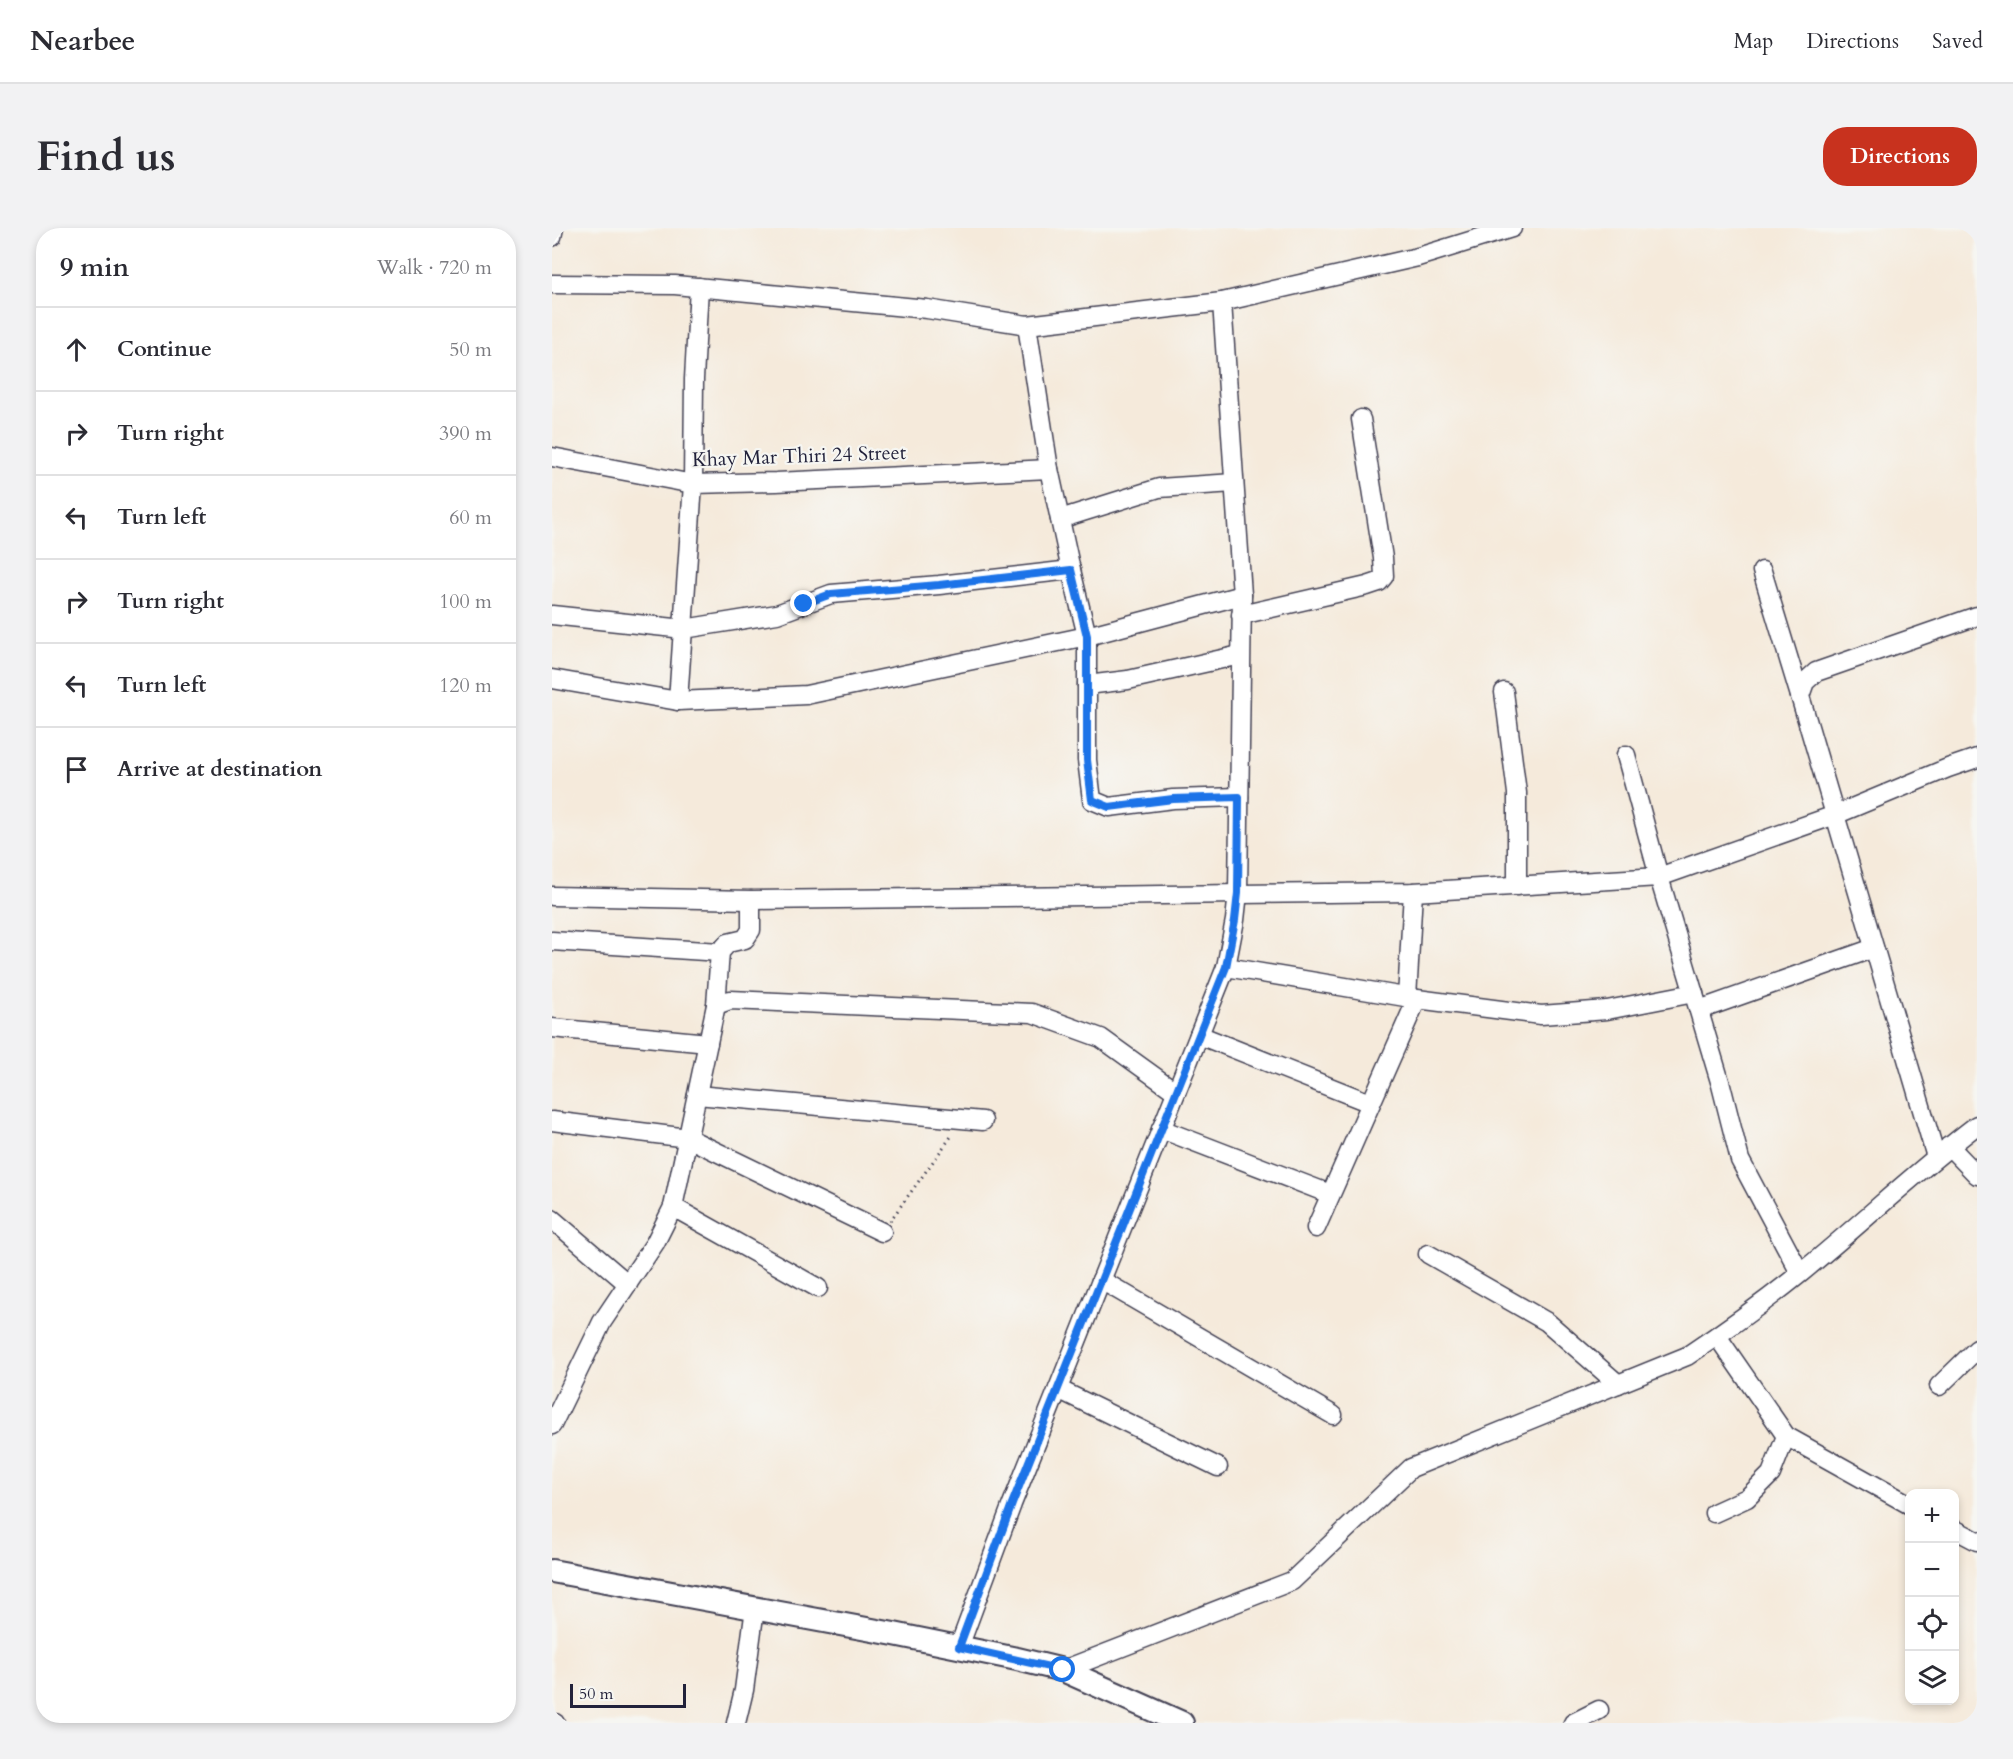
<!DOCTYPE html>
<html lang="en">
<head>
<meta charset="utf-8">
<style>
  :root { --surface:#fff; --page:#f2f2f3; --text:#2b2b33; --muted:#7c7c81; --line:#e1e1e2; --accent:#c8321e }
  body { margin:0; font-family:Cardo,serif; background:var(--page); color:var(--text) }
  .controls { position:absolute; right:18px; bottom:18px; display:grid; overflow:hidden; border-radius:12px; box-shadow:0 3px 9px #0003 }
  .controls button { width:54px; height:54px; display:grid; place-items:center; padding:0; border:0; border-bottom:2px solid var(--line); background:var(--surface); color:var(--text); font:30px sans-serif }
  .scale { position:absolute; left:18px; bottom:15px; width:116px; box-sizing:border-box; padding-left:6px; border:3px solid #22223b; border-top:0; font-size:16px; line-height:21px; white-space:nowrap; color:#22223b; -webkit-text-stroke:4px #f6f6f2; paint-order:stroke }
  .stop { position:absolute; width:18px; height:18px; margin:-14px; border:4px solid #1a73e8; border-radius:50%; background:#fff }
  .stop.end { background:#1a73e8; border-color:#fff; box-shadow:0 2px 6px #0008 }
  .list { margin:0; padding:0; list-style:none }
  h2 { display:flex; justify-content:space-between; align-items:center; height:78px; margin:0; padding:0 24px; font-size:26px }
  h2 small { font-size:20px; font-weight:400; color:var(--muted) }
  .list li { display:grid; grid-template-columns:39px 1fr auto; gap:18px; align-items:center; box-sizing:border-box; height:84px; padding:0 24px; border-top:2px solid var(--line) }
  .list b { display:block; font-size:22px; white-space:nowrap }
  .list em { font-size:20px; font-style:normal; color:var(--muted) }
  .icon { flex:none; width:33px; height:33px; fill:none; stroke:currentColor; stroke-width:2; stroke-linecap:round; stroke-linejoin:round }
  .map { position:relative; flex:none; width:1425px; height:1495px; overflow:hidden; border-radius:24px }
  header { display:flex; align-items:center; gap:36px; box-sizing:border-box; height:84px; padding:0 30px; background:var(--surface); border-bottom:2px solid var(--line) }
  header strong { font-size:28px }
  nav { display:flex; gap:33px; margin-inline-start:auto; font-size:21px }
  .intro { display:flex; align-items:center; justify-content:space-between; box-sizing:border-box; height:144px; padding:0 36px }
  h1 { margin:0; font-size:42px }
  .button { padding:15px 27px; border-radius:24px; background:var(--accent); color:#fff; font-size:21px; font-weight:700 }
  main { display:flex; gap:36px; padding:0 36px }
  aside { flex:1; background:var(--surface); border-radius:24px; box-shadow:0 3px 9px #0003 }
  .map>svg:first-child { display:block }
</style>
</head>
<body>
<header>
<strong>Nearbee</strong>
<nav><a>Map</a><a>Directions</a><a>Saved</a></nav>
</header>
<div class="intro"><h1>Find us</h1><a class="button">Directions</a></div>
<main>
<aside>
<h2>9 min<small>Walk · 720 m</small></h2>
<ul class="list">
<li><svg class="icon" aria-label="ahead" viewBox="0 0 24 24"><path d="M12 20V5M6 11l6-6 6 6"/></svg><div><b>Continue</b></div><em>50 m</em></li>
<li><svg class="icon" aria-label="right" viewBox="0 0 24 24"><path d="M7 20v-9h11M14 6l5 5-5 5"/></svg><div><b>Turn right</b></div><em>390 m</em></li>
<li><svg class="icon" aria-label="left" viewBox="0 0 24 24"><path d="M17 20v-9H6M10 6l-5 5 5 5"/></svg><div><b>Turn left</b></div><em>60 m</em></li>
<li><svg class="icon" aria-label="right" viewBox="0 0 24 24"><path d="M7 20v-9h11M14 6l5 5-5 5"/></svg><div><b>Turn right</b></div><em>100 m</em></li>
<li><svg class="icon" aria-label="left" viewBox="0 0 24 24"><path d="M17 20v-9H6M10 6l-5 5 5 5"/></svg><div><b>Turn left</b></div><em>120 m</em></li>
<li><svg class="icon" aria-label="arrive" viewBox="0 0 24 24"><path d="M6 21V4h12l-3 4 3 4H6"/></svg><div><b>Arrive at destination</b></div></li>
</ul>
</aside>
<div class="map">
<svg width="1425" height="1495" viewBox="0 0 1425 1495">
  <rect width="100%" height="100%" fill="#f6f6f2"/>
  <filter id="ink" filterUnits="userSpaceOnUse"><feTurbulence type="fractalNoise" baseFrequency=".0167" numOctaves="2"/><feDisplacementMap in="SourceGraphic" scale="12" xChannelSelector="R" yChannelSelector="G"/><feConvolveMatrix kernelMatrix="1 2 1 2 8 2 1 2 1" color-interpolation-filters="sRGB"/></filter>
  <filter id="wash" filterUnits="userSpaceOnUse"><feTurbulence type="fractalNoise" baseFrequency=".008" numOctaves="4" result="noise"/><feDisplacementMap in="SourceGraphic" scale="24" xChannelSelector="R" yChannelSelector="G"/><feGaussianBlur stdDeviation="1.35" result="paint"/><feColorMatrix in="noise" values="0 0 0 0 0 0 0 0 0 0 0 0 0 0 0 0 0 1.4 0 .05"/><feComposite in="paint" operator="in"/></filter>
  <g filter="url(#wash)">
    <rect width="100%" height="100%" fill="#f5eadb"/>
  </g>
  <g filter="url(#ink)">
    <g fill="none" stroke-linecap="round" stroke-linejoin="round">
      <g stroke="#424053" stroke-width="21">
        <g id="minor">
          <path d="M0,9L2,0"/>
          <path d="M0,56L123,57L375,81L475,97L670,74L866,29L960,0"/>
          <path d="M475,97L497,241L519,342L535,408V532L540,572L557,579L621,571L687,569"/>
          <path d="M0,229L141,256L224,254L497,241"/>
          <path d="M508,291L607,260L682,255"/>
          <path d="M1210,343L1248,468"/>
          <path d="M0,387L132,401L225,386L279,366L387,357L519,342"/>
          <path d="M689,387L815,358L827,354L832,348L831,330L809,191"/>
          <path d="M0,451L126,473L254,467L535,408L690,367"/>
          <path d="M535,457L576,452L688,427"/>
          <path d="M952,464L965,565V658"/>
          <path d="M126,473L141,256L142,151L147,59"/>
          <path d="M1074,527L1107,649L1169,857L1188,932L1248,1045"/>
          <path d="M0,668L199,672L861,664L1107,649L1283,587L1396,540L1425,530"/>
          <path d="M0,713L168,724"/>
          <path d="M674,739L865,771L989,787L1055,782L1142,765"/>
          <path d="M855,770L861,664"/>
          <path d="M164,777L178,772L480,785L549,810L624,864"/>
          <path d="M1147,782L1322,720"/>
          <path d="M0,800L156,815"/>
          <path d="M647,807L818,875"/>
          <path d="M145,867L431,893"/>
          <path d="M0,893L136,910L330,1004"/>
          <path d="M609,901L778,966"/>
          <path d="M1397,918L1425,947"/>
          <path d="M1384,929L1248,468L1253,454L1264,444L1425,388"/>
          <path d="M121,979L266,1060"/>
          <path d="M0,991L76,1056"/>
          <path d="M764,1000L865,771"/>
          <path d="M876,1026L995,1094L1066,1156"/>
          <path d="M549,1052L781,1187"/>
          <path d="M1165,1108L1234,1208L1358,1277"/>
          <path d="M1387,1158L1425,1121"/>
          <path d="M506,1161L666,1239"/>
          <path d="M0,1197L50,1094L103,1015L121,979L164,777L168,724L176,715L193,711L199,702V672"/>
          <path d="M1162,1285L1195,1270L1219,1246L1234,1208"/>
          <path d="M1402,1301L1425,1313"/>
          <path d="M407,1419L460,1276L674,739L683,692L686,665L690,367L670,74"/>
          <path d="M511,1442L740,1353L859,1240L1135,1128C1174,1102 1213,1074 1250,1044C1309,996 1364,943 1425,897"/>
          <path d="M1,1495H3"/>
          <path d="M184,1495L192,1462L203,1380"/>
          <path d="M1021,1495L1047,1482"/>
        </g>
      </g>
      <g stroke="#424053" stroke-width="26">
        <path id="tertiary" d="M0,1343L342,1406L465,1431L511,1442L630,1495"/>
      </g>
      <path stroke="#424053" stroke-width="3" stroke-dasharray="1.5 4.5" stroke-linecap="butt" d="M338,993L401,906"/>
      <use href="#minor" stroke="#fff" stroke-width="18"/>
      <use href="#tertiary" stroke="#fff" stroke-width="22"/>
    </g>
  </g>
  <g fill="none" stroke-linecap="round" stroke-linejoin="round" filter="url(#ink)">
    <path stroke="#1a73e8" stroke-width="8" d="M252,376L279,366L387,357L519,342L535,408V532L540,572L557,579L621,571L687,569L686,665L683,692L674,739L460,1276L407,1419L511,1442"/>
  </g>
  <g text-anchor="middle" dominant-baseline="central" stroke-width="4.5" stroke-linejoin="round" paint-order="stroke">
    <g font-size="20" fill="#22223b" stroke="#f6f6f2">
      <text transform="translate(247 228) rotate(-2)">Khay Mar Thiri 24 Street</text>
    </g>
  </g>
</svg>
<div class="controls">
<button>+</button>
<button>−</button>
<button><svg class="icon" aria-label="locate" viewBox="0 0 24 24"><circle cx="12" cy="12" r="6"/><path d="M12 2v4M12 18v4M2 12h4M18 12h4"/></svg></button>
<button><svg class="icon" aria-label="layers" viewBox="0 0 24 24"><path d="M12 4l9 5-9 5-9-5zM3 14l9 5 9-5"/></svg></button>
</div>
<div class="scale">50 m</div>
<div class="stop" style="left:511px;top:1442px"></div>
<div class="stop end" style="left:252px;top:376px"></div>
</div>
</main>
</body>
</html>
